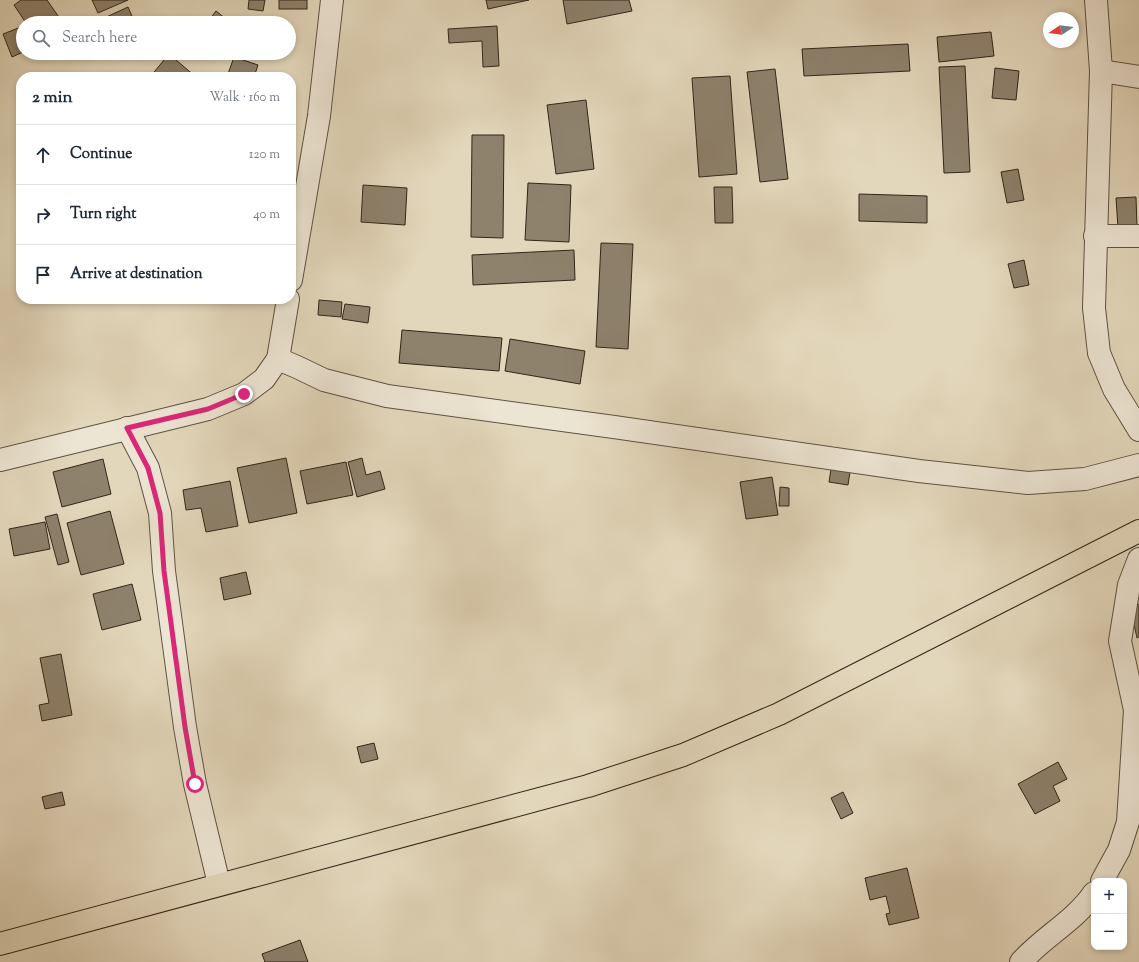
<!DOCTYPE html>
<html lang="en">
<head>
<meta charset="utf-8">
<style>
  :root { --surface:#fff; --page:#f6f6f7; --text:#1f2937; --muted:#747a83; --line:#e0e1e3 }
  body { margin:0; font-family:"Sorts Mill Goudy",serif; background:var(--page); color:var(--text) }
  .controls { position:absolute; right:12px; bottom:12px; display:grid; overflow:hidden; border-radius:8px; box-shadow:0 2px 6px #0003 }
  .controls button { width:36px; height:36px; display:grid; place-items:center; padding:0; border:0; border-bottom:1px solid var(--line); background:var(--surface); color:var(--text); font:20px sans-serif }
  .compass { position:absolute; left:1043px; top:12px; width:36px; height:36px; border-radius:50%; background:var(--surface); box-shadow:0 2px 6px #0003; rotate:257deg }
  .stop { position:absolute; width:12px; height:12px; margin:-9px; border:3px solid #db2777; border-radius:50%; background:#fff }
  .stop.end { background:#db2777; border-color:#fff; box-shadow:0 1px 4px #0008 }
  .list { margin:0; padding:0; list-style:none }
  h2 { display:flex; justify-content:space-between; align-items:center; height:52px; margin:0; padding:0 16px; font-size:17px }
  h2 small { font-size:13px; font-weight:400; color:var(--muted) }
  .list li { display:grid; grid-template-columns:26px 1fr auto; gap:12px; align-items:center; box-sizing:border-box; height:60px; padding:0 16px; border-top:1px solid var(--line) }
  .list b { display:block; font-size:15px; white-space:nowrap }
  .list em { font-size:13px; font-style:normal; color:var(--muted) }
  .icon { flex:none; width:22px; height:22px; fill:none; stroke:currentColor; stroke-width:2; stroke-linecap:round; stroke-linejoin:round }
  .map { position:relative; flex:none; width:1139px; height:962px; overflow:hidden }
  .search { position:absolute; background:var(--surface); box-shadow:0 2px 6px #0003; left:16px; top:16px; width:280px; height:44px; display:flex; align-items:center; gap:10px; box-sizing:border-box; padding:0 14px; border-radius:22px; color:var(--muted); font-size:15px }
  .panel { position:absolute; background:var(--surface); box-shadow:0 2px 6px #0003; left:16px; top:72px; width:280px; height:232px; border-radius:16px }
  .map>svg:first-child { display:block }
</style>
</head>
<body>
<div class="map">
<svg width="1139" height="962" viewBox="0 0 1139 962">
  <rect width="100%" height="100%" fill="#e3d7bb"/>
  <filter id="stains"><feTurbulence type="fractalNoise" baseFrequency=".005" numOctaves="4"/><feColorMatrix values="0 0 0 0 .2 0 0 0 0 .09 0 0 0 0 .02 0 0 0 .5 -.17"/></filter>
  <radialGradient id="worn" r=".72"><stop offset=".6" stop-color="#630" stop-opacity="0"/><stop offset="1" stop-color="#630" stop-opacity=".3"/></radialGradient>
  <g fill="#8e826d" stroke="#312519">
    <path d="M21,0H47L63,23H26L14,5Z"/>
    <path d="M92,0H128L98,13Z"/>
    <path d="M249,0H265L263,11L248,9Z"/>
    <rect x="279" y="0" width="28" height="9"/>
    <path d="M486,0H529L488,9Z"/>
    <path d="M563,0H629L632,11L567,24Z"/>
    <path d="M128,7L135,23H103L102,19Z"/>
    <path d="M216,11L231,23H207Z"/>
    <path d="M497,26L499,66L483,67L482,41L449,43L448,29Z"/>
    <path d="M21,27L23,32V52L12,57L3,34Z"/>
    <path d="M991,32L994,56L939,62L937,37Z"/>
    <path d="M908,44L910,71L804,76L802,49Z"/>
    <path d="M169,54L196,77H150Z"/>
    <path d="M234,57L258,65L254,77H237L228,74Z"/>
    <path d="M965,66L970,172L944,173L939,67Z"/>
    <path d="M995,68L1019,71L1016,100L992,98Z"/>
    <path d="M775,69L788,179L760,182L747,72Z"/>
    <path d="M730,76L737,174L699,177L692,78Z"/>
    <path d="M586,100L594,169L556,174L547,105Z"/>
    <path d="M472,135H504L503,238L471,237Z"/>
    <path d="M1018,169L1024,200L1007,203L1001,172Z"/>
    <path d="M528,183L571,185L569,242L525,240Z"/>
    <path d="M363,185L407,188L405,225L361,222Z"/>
    <path d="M714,187H732L733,223H715Z"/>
    <path d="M859,194L927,196V223L859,221Z"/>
    <path d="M1136,197L1137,227L1118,228L1116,198Z"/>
    <path d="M601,243L633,244L628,349L596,347Z"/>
    <path d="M574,250L575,280L473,285L472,255Z"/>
    <path d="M1024,260L1029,285L1014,288L1008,264Z"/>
    <path d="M319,300L342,302L341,317L318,315Z"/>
    <path d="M345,304L370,307L368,323L342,319Z"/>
    <path d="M402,330L502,338L499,371L399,363Z"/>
    <path d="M510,339L585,351L580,384L505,371Z"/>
    <path d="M286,458L297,513L249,523L237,468Z"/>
    <path d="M362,458L366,475L380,471L385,489L357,497L348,462Z"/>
    <path d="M103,459L111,494L62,507L53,472Z"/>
    <path d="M346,462L353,495L307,504L300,471Z"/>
    <path d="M831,469L850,472L848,485L829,482Z"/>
    <path d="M772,477L778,515L746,519L740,482Z"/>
    <path d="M230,481L238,526L206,532L201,508L186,510L183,490Z"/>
    <path d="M780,487L789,488V506H779Z"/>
    <path d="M110,511L124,564L81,575L67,523Z"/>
    <path d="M57,514L69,562L58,565L45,517Z"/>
    <path d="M45,522L50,549L14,556L9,529Z"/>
    <path d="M246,572L251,594L224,600L220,578Z"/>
    <path d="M132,584L141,620L102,630L93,594Z"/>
    <path d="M1139,604V637L1137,638L1130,606Z"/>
    <path d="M61,654L72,715L42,721L39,705L49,703L40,658Z"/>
    <path d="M374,743L378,759L361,763L357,747Z"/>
    <path d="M1058,762L1067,779L1053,786L1060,801L1035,814L1018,784Z"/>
    <path d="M62,792L65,805L45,809L42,797Z"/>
    <path d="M843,792L853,813L841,819L831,798Z"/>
    <path d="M907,868L919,918L889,925L886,914L890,913L886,896L870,900L865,878Z"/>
    <path d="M300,940L308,962H265L262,954Z"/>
  </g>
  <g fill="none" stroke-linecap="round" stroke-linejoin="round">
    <g stroke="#5e5242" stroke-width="24">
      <g id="street">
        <path d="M1096,0L1101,71L1094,308L1099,353L1114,389L1139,430"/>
        <path d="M1101,71L1139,77"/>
        <path d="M1095,236H1139"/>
        <path d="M291,280L319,116L332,0"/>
        <path d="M278,359L288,299"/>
        <path d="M127,428L148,468L160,513L164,571L185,727L195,784L219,884"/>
        <path d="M0,460L208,409L244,394L264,379L278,359L297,367L324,380L387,396L614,427L919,471L1028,483L1085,479L1139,465"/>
        <path d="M1102,881L1119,850L1128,822L1135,710L1120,641L1129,585L1139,559"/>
        <path d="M1021,962C1043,937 1075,921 1094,893"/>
      </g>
    </g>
    <g stroke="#312519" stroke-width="24">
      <path id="primary" d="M0,944L588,786L683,755L779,714L1139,531"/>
    </g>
    <use href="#street" stroke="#ede5d3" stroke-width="22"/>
    <use href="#primary" stroke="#e3d7bb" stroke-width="22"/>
  </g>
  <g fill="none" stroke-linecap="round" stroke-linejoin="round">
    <path stroke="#db2777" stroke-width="5" d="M195,784L185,727L164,571L160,513L148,468L127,428L208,409L244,394"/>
  </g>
  <rect width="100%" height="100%" filter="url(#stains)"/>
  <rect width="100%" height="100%" fill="url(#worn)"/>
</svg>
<div class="controls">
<button>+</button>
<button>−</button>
</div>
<svg class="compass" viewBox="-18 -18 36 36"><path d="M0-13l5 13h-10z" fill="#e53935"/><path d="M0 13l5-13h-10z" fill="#747a83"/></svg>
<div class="stop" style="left:195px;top:784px"></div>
<div class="stop end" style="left:244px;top:394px"></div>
<div class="search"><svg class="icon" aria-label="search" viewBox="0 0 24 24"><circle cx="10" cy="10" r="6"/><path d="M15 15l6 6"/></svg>Search here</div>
<section class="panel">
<h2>2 min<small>Walk · 160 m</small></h2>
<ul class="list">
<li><svg class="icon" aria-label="ahead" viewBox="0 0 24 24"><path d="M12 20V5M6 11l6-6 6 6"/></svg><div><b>Continue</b></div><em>120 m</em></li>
<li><svg class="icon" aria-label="right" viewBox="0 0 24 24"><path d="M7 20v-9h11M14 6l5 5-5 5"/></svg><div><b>Turn right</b></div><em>40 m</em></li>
<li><svg class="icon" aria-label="arrive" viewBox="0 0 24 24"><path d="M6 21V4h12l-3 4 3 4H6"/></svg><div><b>Arrive at destination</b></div></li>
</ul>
</section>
</div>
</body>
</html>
